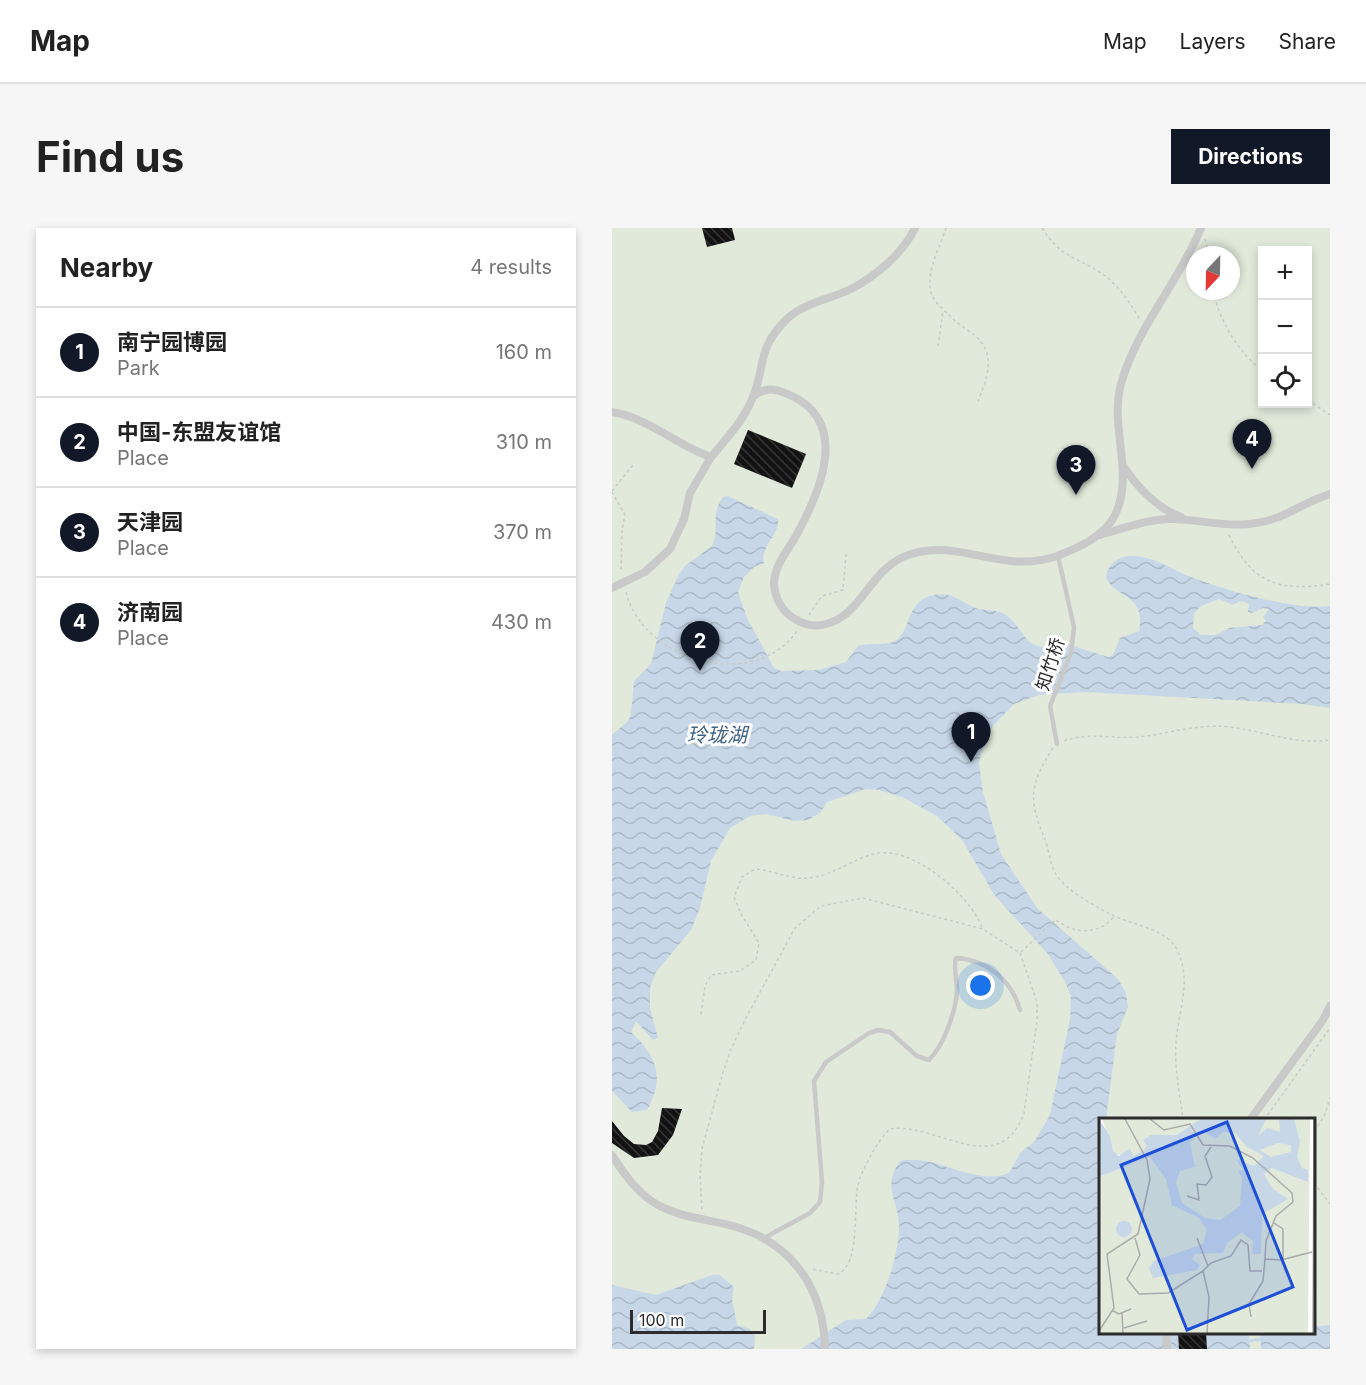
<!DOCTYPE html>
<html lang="en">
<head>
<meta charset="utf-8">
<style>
  :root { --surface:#fff; --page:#f6f6f6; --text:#222; --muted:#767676; --line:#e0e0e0; --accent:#111827 }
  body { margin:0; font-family:Inter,"Noto Sans SC",sans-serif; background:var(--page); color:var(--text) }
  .controls { position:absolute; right:18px; top:18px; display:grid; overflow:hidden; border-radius:0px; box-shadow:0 3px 9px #0003 }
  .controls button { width:54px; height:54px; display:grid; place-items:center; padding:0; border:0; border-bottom:2px solid var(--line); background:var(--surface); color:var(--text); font:30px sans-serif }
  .compass { position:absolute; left:574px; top:18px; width:54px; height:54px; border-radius:50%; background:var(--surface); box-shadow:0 3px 9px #0003; rotate:202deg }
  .scale { position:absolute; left:18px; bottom:15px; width:136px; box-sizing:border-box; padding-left:6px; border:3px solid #2c2c2c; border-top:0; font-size:16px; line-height:21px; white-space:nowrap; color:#2c2c2c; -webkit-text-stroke:4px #fff; paint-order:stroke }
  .you { position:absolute; left:369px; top:758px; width:21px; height:21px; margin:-15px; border:4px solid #fff; border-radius:50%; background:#1a73e8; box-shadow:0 0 0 9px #1a73e833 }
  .badge { display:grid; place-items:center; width:39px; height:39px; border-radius:50%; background:var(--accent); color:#fff; font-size:20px; font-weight:700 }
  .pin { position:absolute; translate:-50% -50px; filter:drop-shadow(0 2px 3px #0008) }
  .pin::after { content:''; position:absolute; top:32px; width:21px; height:18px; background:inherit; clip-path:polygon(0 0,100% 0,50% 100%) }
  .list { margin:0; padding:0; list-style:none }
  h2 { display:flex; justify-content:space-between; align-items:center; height:78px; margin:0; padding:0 24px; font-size:26px }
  h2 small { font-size:20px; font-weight:400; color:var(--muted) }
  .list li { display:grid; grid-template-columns:39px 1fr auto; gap:18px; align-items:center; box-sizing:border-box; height:90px; padding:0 24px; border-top:2px solid var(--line) }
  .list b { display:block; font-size:22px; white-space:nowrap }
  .list p { margin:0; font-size:20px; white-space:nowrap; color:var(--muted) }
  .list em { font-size:20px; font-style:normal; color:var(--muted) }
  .icon { flex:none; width:33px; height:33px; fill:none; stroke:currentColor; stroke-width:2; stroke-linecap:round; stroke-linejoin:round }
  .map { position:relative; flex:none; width:718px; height:1121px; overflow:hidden; border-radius:0px }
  header { display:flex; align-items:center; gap:36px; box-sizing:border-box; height:84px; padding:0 30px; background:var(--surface); border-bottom:2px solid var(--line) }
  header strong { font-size:28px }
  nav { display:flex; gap:33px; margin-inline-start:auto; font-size:21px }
  .intro { display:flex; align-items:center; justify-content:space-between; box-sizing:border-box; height:144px; padding:0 36px }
  h1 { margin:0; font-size:42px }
  .button { padding:15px 27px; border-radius:0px; background:var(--accent); color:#fff; font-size:21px; font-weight:700 }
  main { display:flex; gap:36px; padding:0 36px }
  aside { flex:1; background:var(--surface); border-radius:0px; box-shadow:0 3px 9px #0003 }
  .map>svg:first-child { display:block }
</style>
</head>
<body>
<header>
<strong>Map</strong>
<nav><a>Map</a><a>Layers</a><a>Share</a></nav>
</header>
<div class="intro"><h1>Find us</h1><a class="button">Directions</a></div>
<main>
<aside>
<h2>Nearby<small>4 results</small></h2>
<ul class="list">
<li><span class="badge">1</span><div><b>南宁园博园</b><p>Park</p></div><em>160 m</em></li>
<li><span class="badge">2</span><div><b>中国-东盟友谊馆</b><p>Place</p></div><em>310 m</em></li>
<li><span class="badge">3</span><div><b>天津园</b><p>Place</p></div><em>370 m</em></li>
<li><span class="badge">4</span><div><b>济南园</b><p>Place</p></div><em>430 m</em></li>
</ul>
</aside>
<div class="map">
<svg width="718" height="1121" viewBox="0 0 718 1121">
  <defs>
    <pattern id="water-waves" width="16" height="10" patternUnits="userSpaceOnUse" patternTransform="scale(1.5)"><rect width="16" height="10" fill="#c7d7e8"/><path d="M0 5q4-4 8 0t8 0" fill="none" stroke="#abb9c7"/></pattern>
    <pattern id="building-back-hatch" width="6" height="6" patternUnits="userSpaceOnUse" patternTransform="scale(1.5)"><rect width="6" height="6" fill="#131313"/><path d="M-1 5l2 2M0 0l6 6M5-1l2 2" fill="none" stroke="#363636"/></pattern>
  </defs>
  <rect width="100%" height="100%" fill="#fff"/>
  <path fill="#e0e9da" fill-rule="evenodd" d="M0,0H718V1097L702,1098V892H488V1104L648,1105L649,1121H0ZM650,22H696V176H650ZM583,27H619V63H583Z"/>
  <g fill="url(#water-waves)" fill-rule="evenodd">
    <path d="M116,268L166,291C168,307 148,318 152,335L142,339L132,349L126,364L135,390L162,440L169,443L206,442L234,434L246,418C257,414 277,419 286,411C300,397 295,372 322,367C339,363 349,374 364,380C377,384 387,380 398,390C410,401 413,417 431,419L439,412L445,413L496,429L501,427L508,410L527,403C534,366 506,372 494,350C495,335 508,327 523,328C541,329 558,340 574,347C608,361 682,383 718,378V480L690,476L472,464L426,467L402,476L380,499L372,516L367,535L371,564L389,626L425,680L506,751L514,765L516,779L505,806L494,891L488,892C488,911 483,928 488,948V1104L637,1105L638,1121H189L234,1092L254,1091C273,1073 287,1025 287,999C287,971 269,961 288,933C324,925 362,959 397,945L408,925L422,914L438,887L458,791L459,768L453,754L436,726L383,668L350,612L325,588L290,569L267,562L254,561L215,574L208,585L196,592L183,593L155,586L138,588L118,600L99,633L88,680L79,702L44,744L38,760V780L46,810L41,812L24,793L19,804C45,828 53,850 35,882L20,884L0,863V507L16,493L19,486L22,453L39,436L54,375L67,346L73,338L100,318C109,299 97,289 111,269ZM607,371L621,377C626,373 631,372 637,376L636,384L640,385L651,380L657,381L651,389L654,393L650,397L617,400L604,407H589L581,400L582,385L589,378Z"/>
    <path d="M100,1047H108L122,1059L120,1071L125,1097L138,1101L143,1107L142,1121H0V1057L44,1067Z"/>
    <path d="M718,1097V1121H649L648,1105L702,1104V1098Z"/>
  </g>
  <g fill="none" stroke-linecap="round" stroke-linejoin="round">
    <path stroke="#c7d7e8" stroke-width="3" d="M636,1113L650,1111"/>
  </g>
  <g fill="url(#building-back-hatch)">
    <path d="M90,0H120L123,12L95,19Z"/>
    <path d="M136,202L194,226L180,260L122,236Z"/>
    <path d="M50,880L70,881L61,907L46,927L22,930L0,915V893L12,908L22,916L34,917L40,914L46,903Z"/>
    <path d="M566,1104H594L595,1121H567Z"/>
  </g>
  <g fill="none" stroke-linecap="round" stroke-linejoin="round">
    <g stroke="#c9c9c9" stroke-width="1.5" stroke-dasharray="3 3" stroke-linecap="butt">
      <path d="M334,0C328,19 312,47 320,67C323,75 332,82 338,88C347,98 362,104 370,115C384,134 371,158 365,177"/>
      <path d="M430,0C450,31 462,27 489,45C505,55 519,76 528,92"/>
      <path d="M593,11L597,27"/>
      <path d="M601,63C608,94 626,123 650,143"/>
      <path d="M326,118L331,83"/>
      <path d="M696,172L718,187"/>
      <path d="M0,263L21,237"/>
      <path d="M0,264L13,287L10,302L9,344"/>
      <path d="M617,307C640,355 666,364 718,356"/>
      <path d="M14,364C31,433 142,465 185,403"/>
      <path d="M197,387L210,368L231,362L234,326"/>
      <path d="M452,513C476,504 501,511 526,509C556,506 587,495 618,499C652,503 682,517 718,512"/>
      <path d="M441,520C418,556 416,570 432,609C437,620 438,638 445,648C458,665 481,677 500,687C522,698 556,700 566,724C580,754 566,785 564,814C562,840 568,866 571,892"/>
      <path d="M409,724L443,692C448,694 451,697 456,699C471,706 492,703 501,689"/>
      <path d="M89,786L93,758L99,747L128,743L144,732L147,715L129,686L122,669L130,649L143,641C161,642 179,652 197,650C222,648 242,629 267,625C303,620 359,668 370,700"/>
      <path d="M652,892L718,800"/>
      <path d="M702,903L712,889L718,870"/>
      <path d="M702,955L718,976"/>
      <path d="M90,981L88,948L90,921L109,851L118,823L135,788L183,700L209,678L251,670L371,701L408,725L425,774V793L412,885C387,954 323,893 278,901C267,910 249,943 246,957C241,978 249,1036 226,1046L198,1041"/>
      <path d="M564,1104L565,1121"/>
    </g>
    <g stroke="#c9c9c9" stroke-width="4.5">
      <path d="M445,516L438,478L459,425L462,399L446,328"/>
      <path d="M152,1010L198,985L208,974L210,954L202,853L214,834L257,805L266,802L278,804L305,828L317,832C332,817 344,783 345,762C345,752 341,739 344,730C376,732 400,753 408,782"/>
    </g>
    <g stroke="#c9c9c9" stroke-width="8">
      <path d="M142,168C155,157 168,162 182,169C237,197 208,264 185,306C177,321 163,336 162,354C162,369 170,384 183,391C196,399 206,399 220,394C249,383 259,344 291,329C343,306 388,348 445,328C466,320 493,308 503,287C523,246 497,199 509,156C525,99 567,54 589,0"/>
      <path d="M0,184C37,190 64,217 99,229C115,210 132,192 141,169C154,136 145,120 175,91C193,74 220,71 241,60C265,47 291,25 303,0"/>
      <path d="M512,239C526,260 545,280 569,289"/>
      <path d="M487,307C511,301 535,291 559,291C586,291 610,299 637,296C672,293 688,275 718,266"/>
      <path d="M0,360L33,344L58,321L72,291L78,265L99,229"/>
      <path d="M638,892L711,792L718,778"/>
      <path d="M0,927C12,946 26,966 46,977C68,989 94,991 117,997C178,1012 212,1059 213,1121"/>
      <path d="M554,1104L555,1121"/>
    </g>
  </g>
  <g text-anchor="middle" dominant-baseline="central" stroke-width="6" stroke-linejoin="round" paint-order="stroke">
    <g font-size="18" fill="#2c2c2c" stroke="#fff">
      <text transform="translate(438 436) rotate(-72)">知竹桥</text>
    </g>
    <g font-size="20" font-style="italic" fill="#406388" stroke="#fff">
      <text x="105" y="507">玲珑湖</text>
    </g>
  </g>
  <g transform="translate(487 890)">
    <rect width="216" height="216" fill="#fff"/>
    <path d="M3,1H211L209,215H0V59L33,46L31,30L24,38L15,35Z" fill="#e0e9da"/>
    <path d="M0,1L11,18L14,33L20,38L31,30L34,38L45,32L48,28L44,22L52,17H78L102,1H167L159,18L168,10L181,14L180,1H195L201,23L198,39L203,50L209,52V64L173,50L165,56L174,71L189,81L163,96L162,136H153L154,123L143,114L128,125L124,135L96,136L93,141L101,147L98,152L54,160L50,150L55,143L104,126L108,112L100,100L73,87L67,61L51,39L35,45L32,39L33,46L0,59ZM104,12L116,21L124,14L136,15L148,29L165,38L155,48L137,41L144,52L139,53L143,60L141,88L121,102L106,100L83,85L77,65L81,53L96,49L91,25ZM179,25L192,27V34L172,39L161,32ZM17 111a8 8 0 1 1 16 0a8 8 0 1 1-16 0Z" fill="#c7d7e8" fill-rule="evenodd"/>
    <path fill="none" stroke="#ababab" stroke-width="1.5" d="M51,1L65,12L91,6L104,27L131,28L154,40L193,75L194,84L177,98L167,123L166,141M88,78L100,82L98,66L107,67L113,59L106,38L112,29M175,105L184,111V142M36,120L41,137L28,161L40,176L69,175L104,153M98,120L109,148M14,193L20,196L32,191M23,195L24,215M152,199L150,186L164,163L166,141L182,142L213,134M25,210L48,203M0,213L15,190L8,136L39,116L51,61L48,42L26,1M108,215L110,179L104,153L112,145L132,138L142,122L149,127L151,153H163M214,215L215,1"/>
    <path fill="#1d4ed8" fill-opacity="0.15" stroke="#1d4ed8" stroke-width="3" d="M128,4L194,169L88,212L22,47Z"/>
    <rect width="216" height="216" fill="none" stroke="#2c2c2c" stroke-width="3"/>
  </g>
</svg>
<div class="controls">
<button>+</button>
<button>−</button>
<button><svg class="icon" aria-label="locate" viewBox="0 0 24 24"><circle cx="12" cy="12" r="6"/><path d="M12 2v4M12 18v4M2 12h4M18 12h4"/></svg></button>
</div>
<svg class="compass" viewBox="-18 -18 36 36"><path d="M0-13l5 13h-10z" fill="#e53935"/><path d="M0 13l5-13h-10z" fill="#767676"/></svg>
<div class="scale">100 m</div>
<div class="you"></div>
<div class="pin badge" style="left:359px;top:534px">1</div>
<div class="pin badge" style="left:88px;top:443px">2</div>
<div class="pin badge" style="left:464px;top:267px">3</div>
<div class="pin badge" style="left:640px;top:241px">4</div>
</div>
</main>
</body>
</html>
